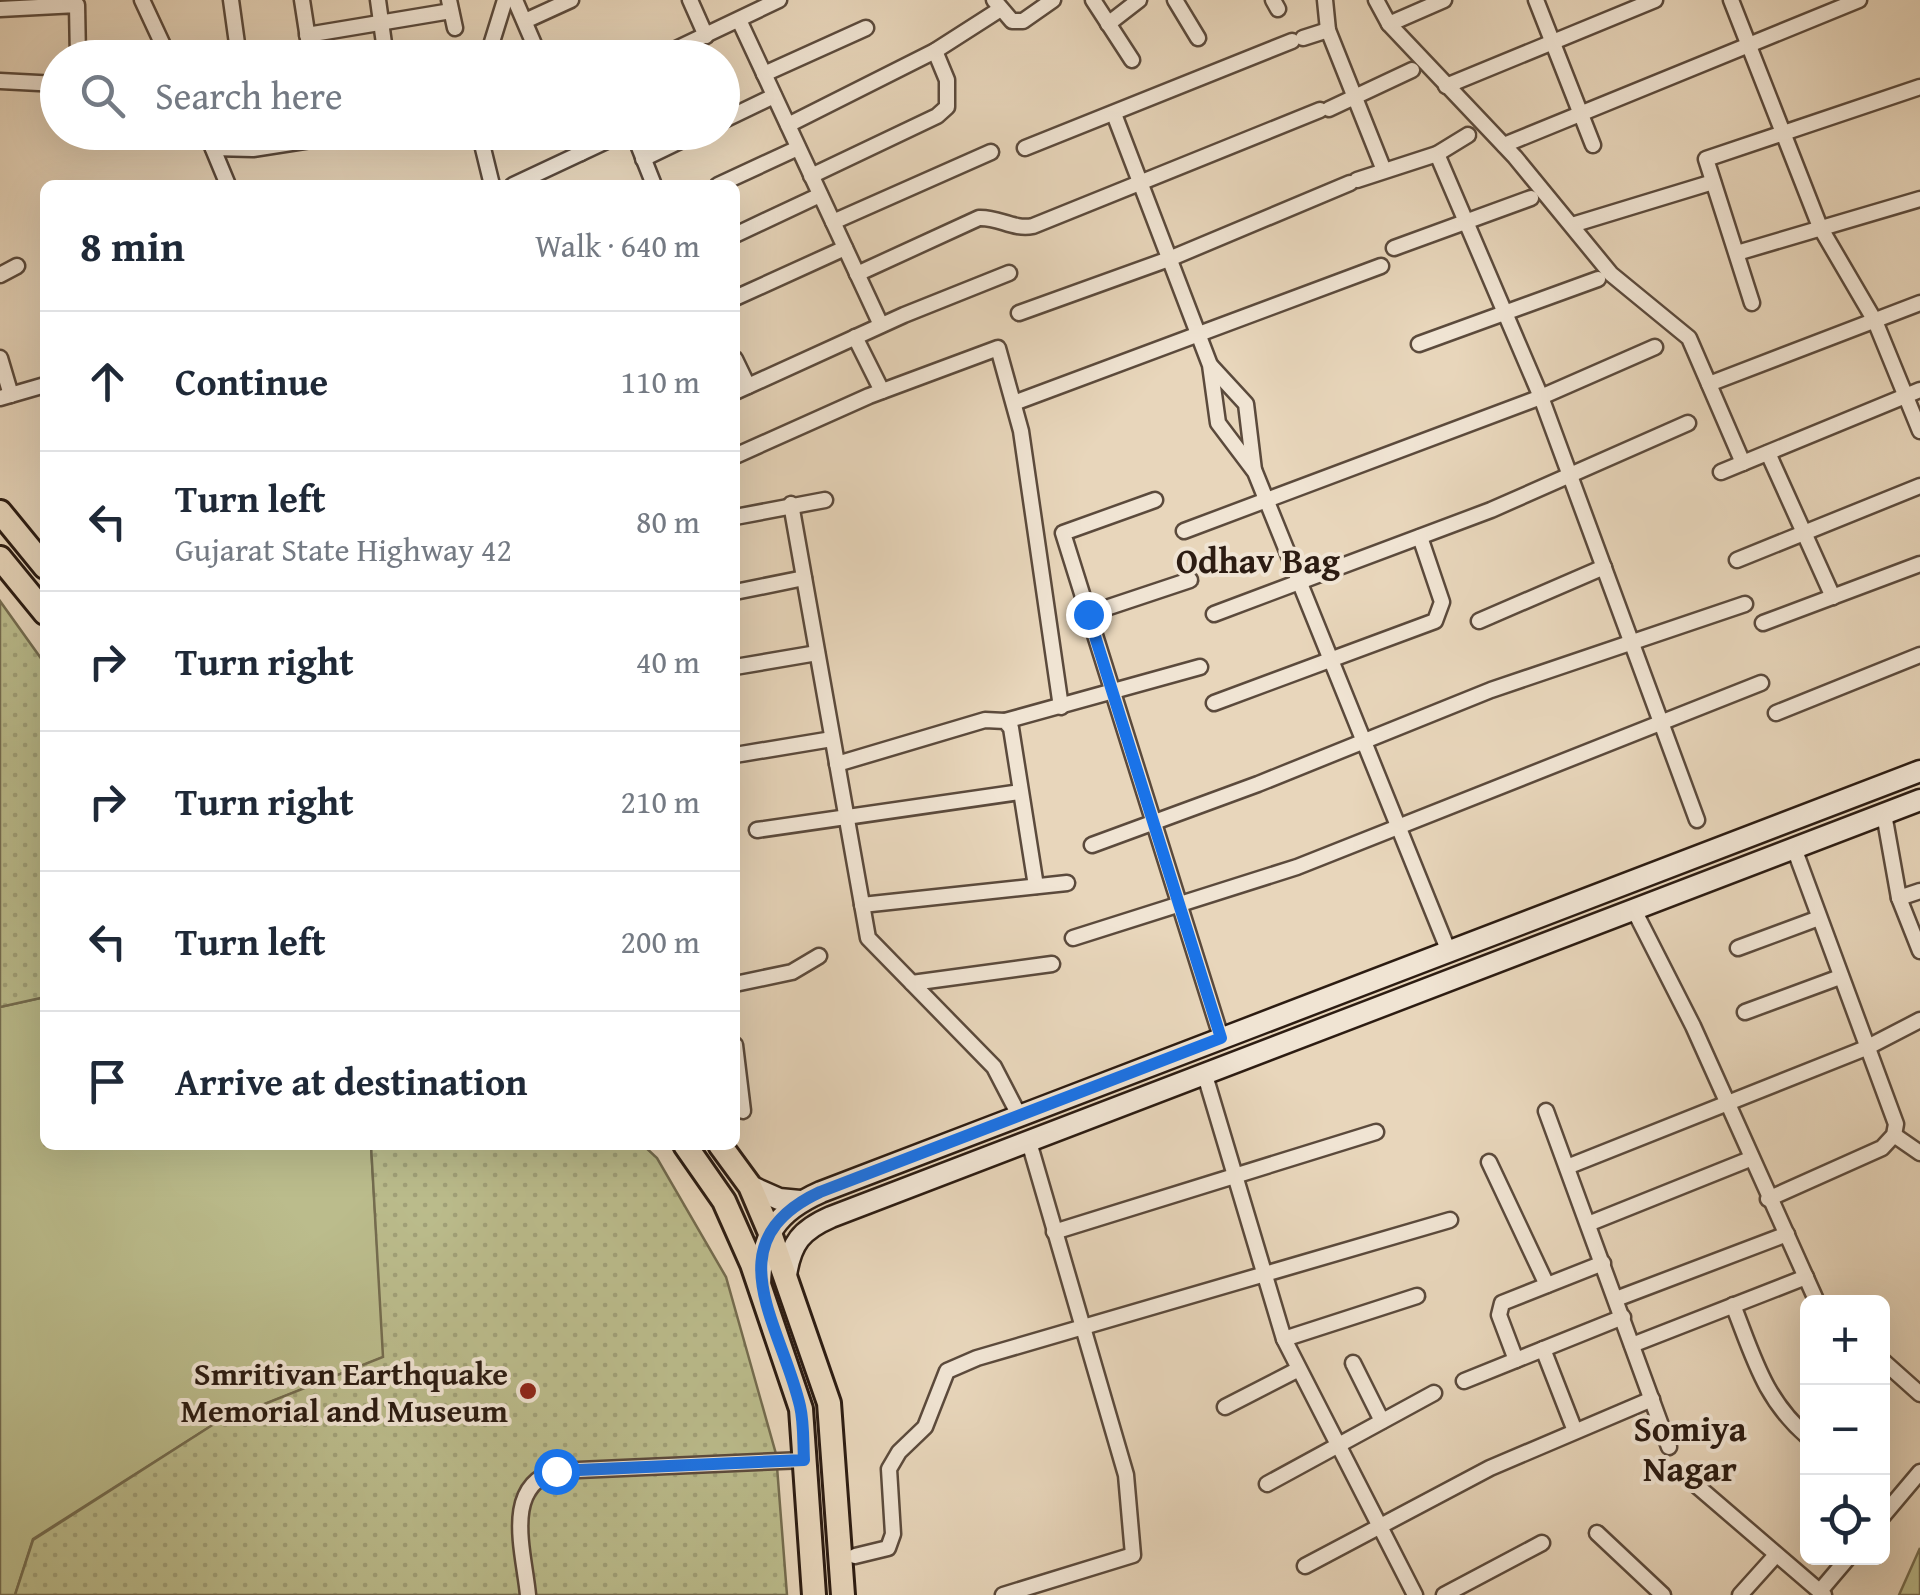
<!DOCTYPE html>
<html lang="en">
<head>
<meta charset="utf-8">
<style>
  :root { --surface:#fff; --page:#f2f2f3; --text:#1f2937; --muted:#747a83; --line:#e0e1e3 }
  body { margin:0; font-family:"Gentium Book Plus",serif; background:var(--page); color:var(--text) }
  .controls { position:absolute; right:30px; bottom:30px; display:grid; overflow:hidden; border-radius:15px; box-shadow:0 10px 40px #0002 }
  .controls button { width:90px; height:90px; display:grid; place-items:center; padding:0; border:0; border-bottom:2px solid var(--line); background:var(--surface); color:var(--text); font:50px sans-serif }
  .stop { position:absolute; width:30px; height:30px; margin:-22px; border:8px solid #1a73e8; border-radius:50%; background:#fff }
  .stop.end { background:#1a73e8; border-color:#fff; box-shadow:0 2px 10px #0008 }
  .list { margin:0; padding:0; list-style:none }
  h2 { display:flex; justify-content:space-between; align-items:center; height:130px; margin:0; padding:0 40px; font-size:42px }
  h2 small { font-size:32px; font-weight:400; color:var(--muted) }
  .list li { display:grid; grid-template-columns:65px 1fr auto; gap:30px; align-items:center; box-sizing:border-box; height:140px; padding:0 40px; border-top:2px solid var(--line) }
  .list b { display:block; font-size:38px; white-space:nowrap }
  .list p { margin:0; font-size:32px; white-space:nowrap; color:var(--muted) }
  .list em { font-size:32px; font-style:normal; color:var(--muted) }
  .icon { flex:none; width:55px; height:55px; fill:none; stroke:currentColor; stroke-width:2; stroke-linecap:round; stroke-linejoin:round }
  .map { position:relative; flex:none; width:1920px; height:1595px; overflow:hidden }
  .search { position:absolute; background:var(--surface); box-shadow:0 10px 40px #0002; left:40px; top:40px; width:700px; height:110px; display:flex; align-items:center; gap:25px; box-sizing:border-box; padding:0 35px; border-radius:55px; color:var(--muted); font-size:38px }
  .panel { position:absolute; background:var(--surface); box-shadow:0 10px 40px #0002; left:40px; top:180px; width:700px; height:970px; border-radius:15px }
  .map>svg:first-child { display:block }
</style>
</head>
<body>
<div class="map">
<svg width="1920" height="1595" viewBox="0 0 1920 1595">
  <defs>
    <pattern id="park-dots" width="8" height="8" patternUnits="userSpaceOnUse" patternTransform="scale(2.5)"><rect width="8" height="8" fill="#bbbc8c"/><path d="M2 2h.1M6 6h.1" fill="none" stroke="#a1a178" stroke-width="1.8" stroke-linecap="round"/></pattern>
  </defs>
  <rect width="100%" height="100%" fill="#e8d6bb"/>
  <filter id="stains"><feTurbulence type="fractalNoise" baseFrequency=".002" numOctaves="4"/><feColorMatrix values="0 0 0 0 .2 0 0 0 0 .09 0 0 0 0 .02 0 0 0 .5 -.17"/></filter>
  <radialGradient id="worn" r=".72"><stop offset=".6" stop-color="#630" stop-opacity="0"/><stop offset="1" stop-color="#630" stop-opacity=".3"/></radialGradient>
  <g fill="#bbbc8c" stroke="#746c4f" stroke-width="2.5">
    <path d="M45,997V1145H371L384,1357L214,1424L33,1539L15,1595H0V1007Z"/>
    <path d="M1920,1548V1595H1899Z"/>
  </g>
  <g fill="url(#park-dots)" stroke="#746c4f" stroke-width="2.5">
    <path d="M0,601L45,664V997L0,1007Z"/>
    <path d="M371,1145H643L657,1158L726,1277L776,1454L787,1595H15L33,1540L214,1424L383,1357Z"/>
  </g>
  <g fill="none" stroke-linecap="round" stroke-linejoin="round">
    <g stroke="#5b4a3c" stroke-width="19">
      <g id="street">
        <path d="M142,0L169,58"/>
        <path d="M231,0L239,58"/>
        <path d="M302,0L311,58"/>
        <path d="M378,0L386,58"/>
        <path d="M449,0L455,28"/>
        <path d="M515,0L540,58"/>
        <path d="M690,0L706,36"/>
        <path d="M994,0L1012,21H1023L1053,0"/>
        <path d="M1093,0L1132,60"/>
        <path d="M1175,0L1198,38"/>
        <path d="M1273,0L1278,9"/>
        <path d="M1325,0L1328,30L1383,168"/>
        <path d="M1376,0L1389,24L1515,157L1611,274L1689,338L1743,463"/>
        <path d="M1536,0L1593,145"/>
        <path d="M1731,0L1820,227L1875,321L1920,431"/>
        <path d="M0,9L77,5L78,58"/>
        <path d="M739,20L881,325"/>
        <path d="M525,21L571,0"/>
        <path d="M1108,24L1139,0"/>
        <path d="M1389,24L1444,0"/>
        <path d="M307,35L451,11"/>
        <path d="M1303,38L1328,30"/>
        <path d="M487,58L505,0"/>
        <path d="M657,58L779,0"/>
        <path d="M764,74L866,28"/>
        <path d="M0,81L58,84"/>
        <path d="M1446,86L1655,0"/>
        <path d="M1329,109L1412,70"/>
        <path d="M1114,114L1210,365L1218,423L1255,472L1449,952"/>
        <path d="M722,121L774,96"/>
        <path d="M788,125L935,51L999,10"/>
        <path d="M206,132L228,185"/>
        <path d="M479,132L492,185"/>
        <path d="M573,132L581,153"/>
        <path d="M633,132L654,185"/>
        <path d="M1504,145L1859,0"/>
        <path d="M213,148L253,149L362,132"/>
        <path d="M1025,148L1292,41"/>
        <path d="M1437,154L1541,397L1697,820"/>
        <path d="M643,159L699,132"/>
        <path d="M811,176L937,116L947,107V80L935,51"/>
        <path d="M1357,180L1437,154L1468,135"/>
        <path d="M513,185L626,132"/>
        <path d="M718,185L798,148"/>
        <path d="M833,222L991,152"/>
        <path d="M1572,225L1713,182"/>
        <path d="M735,235L820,195"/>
        <path d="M1394,248L1531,198"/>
        <path d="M1737,253L1920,199"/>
        <path d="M857,274L979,218C999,217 1013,230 1033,226L1320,110"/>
        <path d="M0,275L17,266"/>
        <path d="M735,298L845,248"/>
        <path d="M1752,303L1706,159L1920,87"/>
        <path d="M1019,313L1169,259L1350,183"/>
        <path d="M855,337L882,391"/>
        <path d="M1419,344L1598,279"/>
        <path d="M0,358L11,395"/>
        <path d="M735,359L748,386"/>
        <path d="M1211,366L1246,404L1254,470"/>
        <path d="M1709,384L1920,303"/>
        <path d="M735,392L904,315L1009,273"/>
        <path d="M0,398L45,385"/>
        <path d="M1014,403L1381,266"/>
        <path d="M1768,453L1833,597"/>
        <path d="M735,456L869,396L998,348L1021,431L1061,707"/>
        <path d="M1721,472L1920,390"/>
        <path d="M1155,500L1063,533L1221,1037"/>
        <path d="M791,504L868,938L994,1067L1020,1117"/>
        <path d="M735,517L825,500"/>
        <path d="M1184,531L1541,397L1655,347"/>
        <path d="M1737,560L1920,486"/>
        <path d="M735,592L804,578"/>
        <path d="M1088,614L1190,580"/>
        <path d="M1214,614L1491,510L1688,423"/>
        <path d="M1479,621L1604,567"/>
        <path d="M1763,623L1920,564"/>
        <path d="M735,667L817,653"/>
        <path d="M1214,703L1435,621L1442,602L1420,537"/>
        <path d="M1776,713L1920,655"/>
        <path d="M1005,721L1200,667"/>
        <path d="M735,755L832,739"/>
        <path d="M837,764L985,720L1005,721L1011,728L1036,886"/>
        <path d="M1884,814L1899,898L1920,951"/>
        <path d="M757,830L1020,792"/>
        <path d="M1092,845L1258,784L1491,690L1745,604"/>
        <path d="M1899,898L1920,891"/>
        <path d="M862,905L1067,883"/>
        <path d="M1634,910L1693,1026L1817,1302"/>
        <path d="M1073,938L1297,867L1761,683"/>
        <path d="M1738,948L1819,918"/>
        <path d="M912,983L1052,964"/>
        <path d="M735,984L792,972L819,956"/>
        <path d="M1745,1012L1840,977"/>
        <path d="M735,1045L743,1111"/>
        <path d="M1204,1072L1284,1339L1415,1595"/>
        <path d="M1546,1111L1669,1447"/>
        <path d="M1894,1135L1920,1153"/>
        <path d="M1489,1162L1547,1285"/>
        <path d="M1567,1167L1866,1048L1920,1020"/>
        <path d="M1768,1199L1882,1148L1894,1135L1896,1124L1794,848"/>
        <path d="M1588,1224L1750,1159"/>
        <path d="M1054,1232L1376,1132"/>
        <path d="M1616,1299L1787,1234"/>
        <path d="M1733,1305C1754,1358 1764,1399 1808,1437"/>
        <path d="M1284,1339L1417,1296"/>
        <path d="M1632,1345L1806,1277"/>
        <path d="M1543,1349L1575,1431"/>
        <path d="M1516,1360L1499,1315L1502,1303L1603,1263"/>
        <path d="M1882,1360L1920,1394"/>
        <path d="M1353,1363L1382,1421"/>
        <path d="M1464,1381L1623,1317"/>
        <path d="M1225,1407L1297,1370"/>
        <path d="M1682,1473L1824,1595"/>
        <path d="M1267,1484L1434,1393"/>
        <path d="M1882,1517L1920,1472"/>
        <path d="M1597,1533L1663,1595"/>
        <path d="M855,1556L888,1548L893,1534L889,1469L899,1452L925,1427L947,1371L977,1358L1450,1220"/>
        <path d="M1305,1566L1490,1468L1652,1399"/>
        <path d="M1820,1591L1848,1558"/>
        <path d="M528,1595C524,1552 502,1486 556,1471L804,1460"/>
        <path d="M1003,1595L1133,1555L1126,1475L1029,1142"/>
        <path d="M1444,1595L1542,1543"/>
        <path d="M1740,1595L1776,1555"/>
      </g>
    </g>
    <g stroke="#2c1c12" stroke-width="25">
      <g id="secondary">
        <path d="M750,1186L779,1199L800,1201"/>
        <path d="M786,1275C791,1243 801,1230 831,1217L1920,800"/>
        <path d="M760,1285C761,1235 776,1212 821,1192L1920,771"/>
      </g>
    </g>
    <g stroke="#2c1c12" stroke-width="28">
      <g id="primary">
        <path d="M0,512L45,567"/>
        <path d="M0,558L45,613"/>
        <path d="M685,1145L724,1201L752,1264L801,1409L814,1595"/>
        <path d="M720,1145L750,1186L770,1233L829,1403L843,1595"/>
      </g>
    </g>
    <use href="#street" stroke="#f0e4d3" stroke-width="14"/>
    <use href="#secondary" stroke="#f0e4d3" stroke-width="20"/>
    <use href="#primary" stroke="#e8d6bb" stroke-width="22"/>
  </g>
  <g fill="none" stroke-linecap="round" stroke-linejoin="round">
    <path stroke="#1a73e8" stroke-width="12" d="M556,1471L804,1460C803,1442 804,1423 800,1406C781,1324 713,1242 820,1192L1221,1038L1088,614"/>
  </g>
  <circle fill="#8f2418" stroke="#f0e4d3" stroke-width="4" cx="528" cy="1391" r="10"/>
  <g text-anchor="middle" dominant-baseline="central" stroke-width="8" stroke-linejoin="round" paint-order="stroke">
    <g font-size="32" font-weight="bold" fill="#2c1c12" stroke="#f0e4d3" text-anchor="end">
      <text x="508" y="1373">Smritivan Earthquake<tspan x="508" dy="37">Memorial and Museum</tspan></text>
    </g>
    <g font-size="35" font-weight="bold" fill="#2c1c12" stroke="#f0e4d3">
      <text x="1258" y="560">Odhav Bag</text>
      <text x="1690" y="1428">Somiya<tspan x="1690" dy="40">Nagar</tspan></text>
    </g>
  </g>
  <rect width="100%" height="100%" filter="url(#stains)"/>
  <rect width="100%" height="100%" fill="url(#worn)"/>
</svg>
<div class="controls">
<button>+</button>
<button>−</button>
<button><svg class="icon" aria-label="locate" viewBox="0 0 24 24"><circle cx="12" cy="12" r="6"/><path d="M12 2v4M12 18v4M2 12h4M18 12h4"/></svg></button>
</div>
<div class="stop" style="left:556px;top:1471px"></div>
<div class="stop end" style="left:1088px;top:614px"></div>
<div class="search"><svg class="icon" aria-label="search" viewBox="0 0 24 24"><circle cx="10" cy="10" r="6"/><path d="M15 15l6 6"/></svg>Search here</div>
<section class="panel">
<h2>8 min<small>Walk · 640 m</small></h2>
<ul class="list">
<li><svg class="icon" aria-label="ahead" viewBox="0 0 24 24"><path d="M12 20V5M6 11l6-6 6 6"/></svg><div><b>Continue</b></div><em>110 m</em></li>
<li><svg class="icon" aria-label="left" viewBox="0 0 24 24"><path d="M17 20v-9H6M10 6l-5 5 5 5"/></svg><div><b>Turn left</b><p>Gujarat State Highway 42</p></div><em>80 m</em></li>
<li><svg class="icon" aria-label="right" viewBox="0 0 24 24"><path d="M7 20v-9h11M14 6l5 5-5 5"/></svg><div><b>Turn right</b></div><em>40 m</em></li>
<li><svg class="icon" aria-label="right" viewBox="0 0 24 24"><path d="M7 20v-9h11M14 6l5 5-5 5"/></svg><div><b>Turn right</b></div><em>210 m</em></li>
<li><svg class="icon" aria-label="left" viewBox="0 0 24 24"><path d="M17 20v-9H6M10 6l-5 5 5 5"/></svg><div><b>Turn left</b></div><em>200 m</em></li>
<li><svg class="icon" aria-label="arrive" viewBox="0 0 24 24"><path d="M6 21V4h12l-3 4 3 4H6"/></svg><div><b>Arrive at destination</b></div></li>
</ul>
</section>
</div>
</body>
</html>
